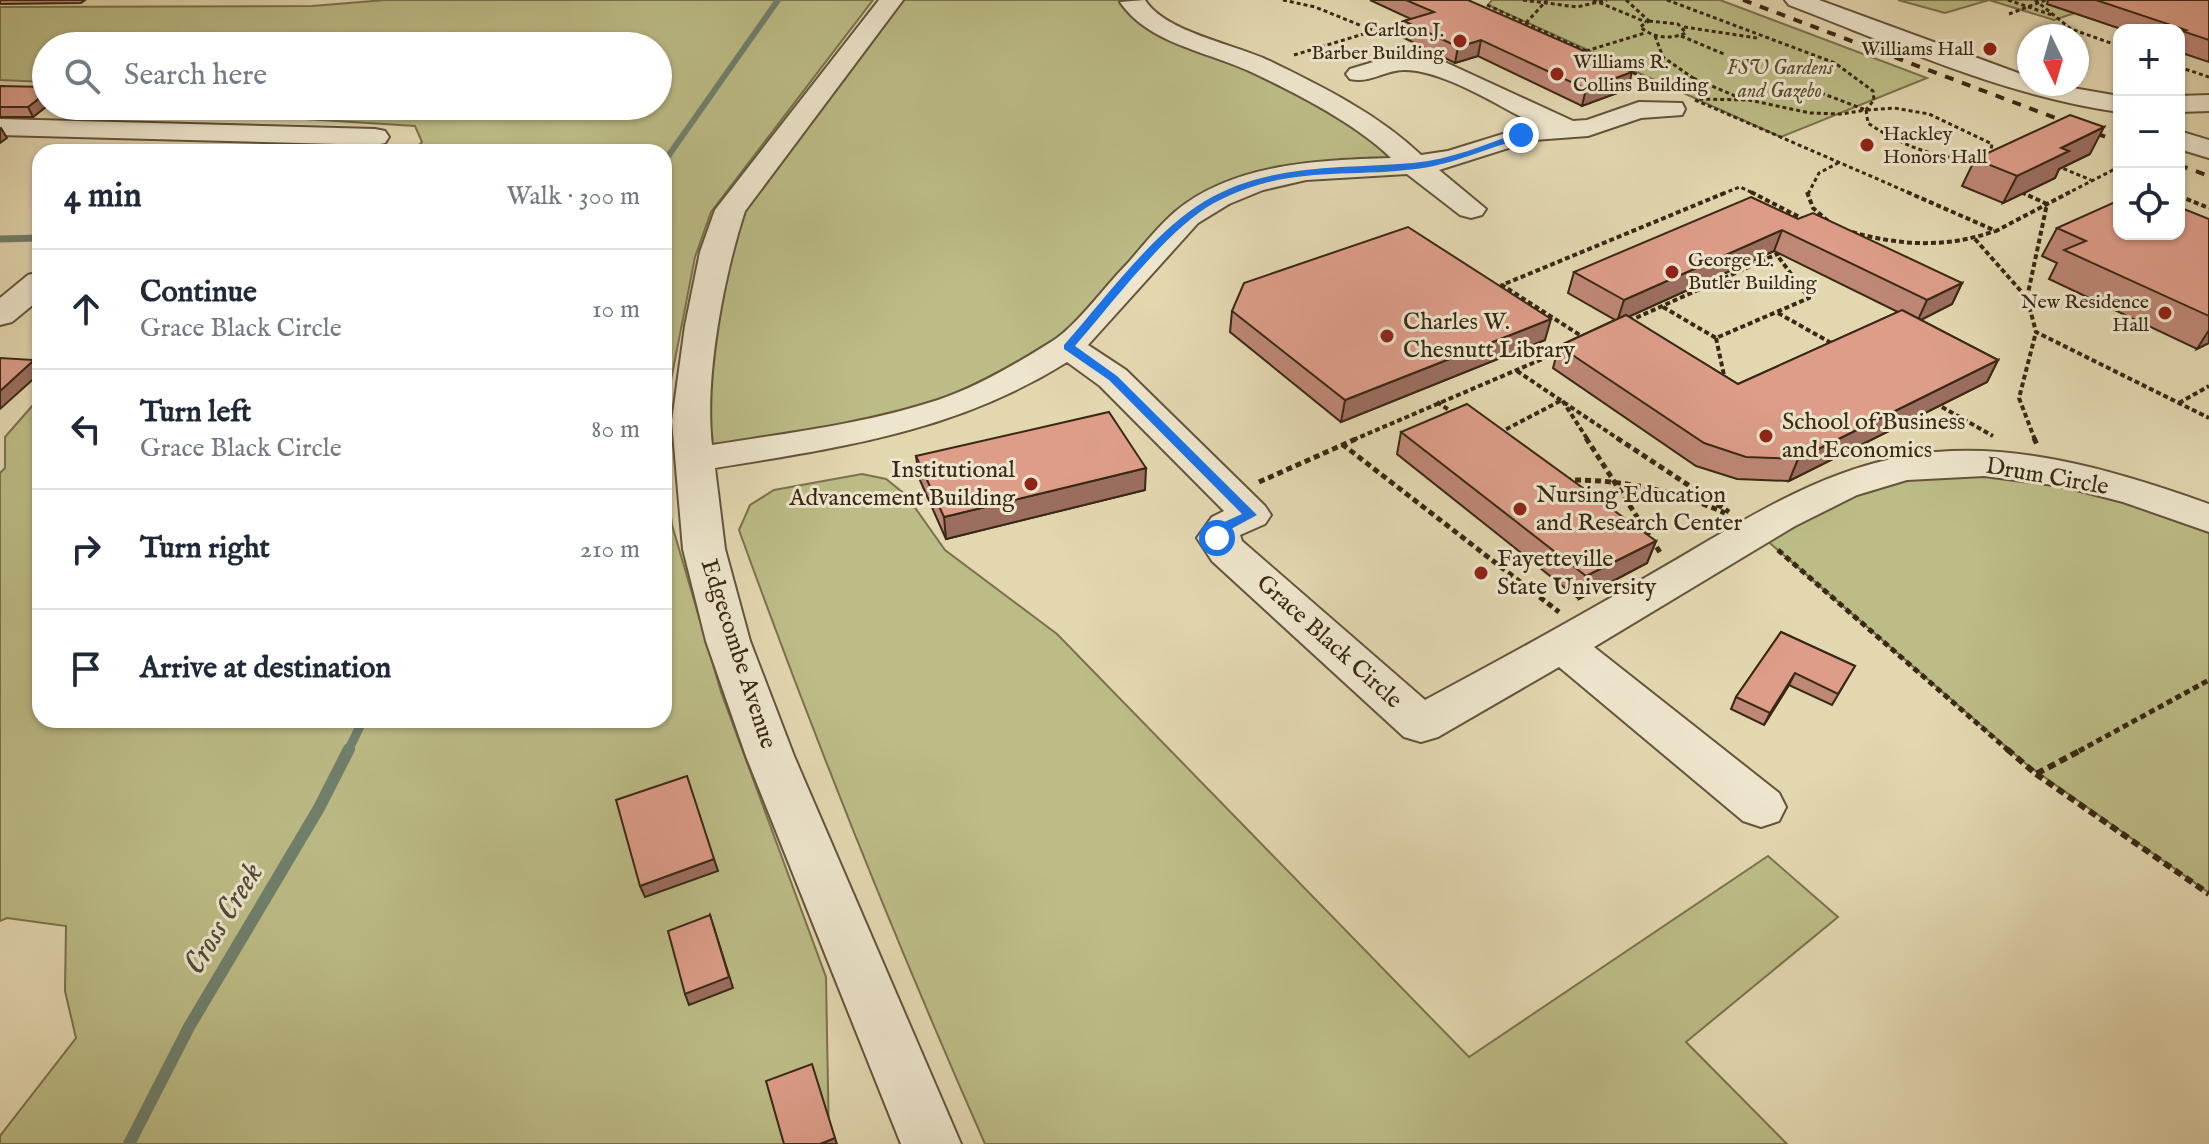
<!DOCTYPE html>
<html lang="en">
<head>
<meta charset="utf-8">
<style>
  :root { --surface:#fff; --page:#f2f2f3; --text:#1f2937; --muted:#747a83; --line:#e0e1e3 }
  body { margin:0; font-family:"IM FELL English",serif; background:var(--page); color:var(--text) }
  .controls { position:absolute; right:24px; top:24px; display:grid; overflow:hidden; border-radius:16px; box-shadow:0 2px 6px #0004 }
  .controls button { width:72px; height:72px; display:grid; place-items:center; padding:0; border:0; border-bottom:2px solid var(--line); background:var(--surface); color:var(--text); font:40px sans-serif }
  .compass { position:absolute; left:2017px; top:24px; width:72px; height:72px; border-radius:50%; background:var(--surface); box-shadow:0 2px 6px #0004; rotate:175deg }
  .stop { position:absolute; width:24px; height:24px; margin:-18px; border:6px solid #1a73e8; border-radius:50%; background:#fff }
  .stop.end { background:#1a73e8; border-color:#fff; box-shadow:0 2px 8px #0008 }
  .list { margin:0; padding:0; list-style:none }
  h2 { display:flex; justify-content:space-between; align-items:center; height:104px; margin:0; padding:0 32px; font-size:34px }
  h2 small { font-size:26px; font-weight:400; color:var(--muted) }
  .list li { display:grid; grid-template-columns:52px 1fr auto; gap:24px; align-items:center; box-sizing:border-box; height:120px; padding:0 32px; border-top:2px solid var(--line) }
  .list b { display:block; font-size:30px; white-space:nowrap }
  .list p { margin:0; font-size:26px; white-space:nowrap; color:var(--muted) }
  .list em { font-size:26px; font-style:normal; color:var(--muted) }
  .icon { flex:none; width:44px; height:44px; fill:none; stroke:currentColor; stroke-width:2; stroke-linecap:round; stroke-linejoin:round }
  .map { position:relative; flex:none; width:2209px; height:1144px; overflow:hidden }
  .search { position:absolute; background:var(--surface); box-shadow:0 2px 6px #0004; left:32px; top:32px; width:640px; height:88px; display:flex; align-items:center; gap:20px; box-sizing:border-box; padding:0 28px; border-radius:44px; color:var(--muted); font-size:30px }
  .panel { position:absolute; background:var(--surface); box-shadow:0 2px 6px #0004; left:32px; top:144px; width:640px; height:584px; border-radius:24px }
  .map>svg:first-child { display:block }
</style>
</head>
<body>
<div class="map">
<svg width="2209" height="1144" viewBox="0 0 2209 1144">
  <rect width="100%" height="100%" fill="#e3d7b0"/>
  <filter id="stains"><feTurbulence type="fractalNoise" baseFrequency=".0025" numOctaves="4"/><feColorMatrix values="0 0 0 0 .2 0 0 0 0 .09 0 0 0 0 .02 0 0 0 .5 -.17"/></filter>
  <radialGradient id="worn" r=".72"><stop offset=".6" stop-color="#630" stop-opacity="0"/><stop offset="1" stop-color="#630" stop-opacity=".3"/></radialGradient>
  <g fill="#bcbc86" stroke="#7a724c" stroke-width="2">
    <path d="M385,0H873L711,212L695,257L664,416V152H412L422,142L415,126L209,113L180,106H658V46H46V82L0,80V7L312,6Z"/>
    <path d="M890,0H1128L1152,23L1265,68L1415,166L1325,169L1213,200L1059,354L980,396L696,459L730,210Z"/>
    <path d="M1492,0H1720L1927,78L1781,137L1488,5Z"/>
    <path d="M1898,0H2114L2054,20L1989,0L1945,13Z"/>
    <path d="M40,397V720H664V453L672,525L721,692L826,977L829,1144H0V1136L76,1038L65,991L66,926L7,918L0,921V473L5,468V437Z"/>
    <path d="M1984,465L2209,519V893L2026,764L1757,532L1835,492Z"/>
    <path d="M862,474L886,479L906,495L945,550L1057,634L1469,1057L1768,856L1838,917L1686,1042L1787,1144H985C896,942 814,738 739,530L750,505L774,490Z"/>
  </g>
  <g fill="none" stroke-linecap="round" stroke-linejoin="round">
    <path stroke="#70806d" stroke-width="6" d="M664,162L778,0"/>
    <path stroke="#70806d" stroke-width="7" d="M0,239L40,238"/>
    <path stroke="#70806d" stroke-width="9" d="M348,751L363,720"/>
    <path stroke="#70806d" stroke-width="12" d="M129,1144L189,1027L319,808L349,749"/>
    <g stroke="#64543a" stroke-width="4">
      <g id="minor">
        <path d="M879,0H903L745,211C724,275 704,378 712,445C788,433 865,424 938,400C977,387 1016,364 1051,342C1075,328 1106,285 1127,264C1143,246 1158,226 1176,211C1234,163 1320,160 1391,158C1357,124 1292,91 1249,71C1205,51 1148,43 1120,2L1145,0C1165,32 1234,44 1270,61C1323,87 1378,114 1421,155L1448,151L1535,124C1498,106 1444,70 1404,70C1385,70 1369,84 1350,79L1346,74L1350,69L1400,54L1436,58L1573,121L1587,120L1639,102L1682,103L1685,109L1682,115L1641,118L1588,136L1534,140L1439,170L1486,209L1482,215L1471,218L1460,215L1407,174L1306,180L1263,190L1229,204L1198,223L1088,345L1126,370L1265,506L1271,515L1265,524L1240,535L1242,541L1425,700C1500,660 1575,619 1648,576C1731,529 1810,473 1906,456C2007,438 2114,470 2209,504V532L2123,502L2061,486L1984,476L1907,480L1857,495L1795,526L1594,647L1779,793L1786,807L1779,821L1761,827L1743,821L1559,667L1438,737L1421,742L1404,737L1212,561L1197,538L1212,517L1224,511L1100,386L1067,362C955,432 843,447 715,468L725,549L750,641L794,756L961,1144H901L746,756L706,641L683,549L672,421L685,326L700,252L715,210Z"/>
        <path d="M1785,0H1819L2029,77V84H2050L2119,96V112C2004,96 1897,46 1789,5Z"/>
        <path d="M2209,95V111L2179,112V96Z"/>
        <path d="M0,119L375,129L385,131L389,137L385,143L375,145L0,135Z"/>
        <path d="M2179,131L2209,140V158L2179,149Z"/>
        <path d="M40,272V299L12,322L0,325V298L28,275Z"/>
      </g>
    </g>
    <g stroke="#392813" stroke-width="3" stroke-dasharray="4 3" stroke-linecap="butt">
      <path d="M1283,0L1315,7L1372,30"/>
      <path d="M1523,0L1577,7L1607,0"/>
      <path d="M1593,0L1646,22"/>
      <path d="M1626,0L1649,21"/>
      <path d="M1667,0L1835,63L1873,91L1874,100L1866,110L1841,114L1810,113L1749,100L1697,99"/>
      <path d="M2008,0L2052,15"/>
      <path d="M2035,0L2071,29L2119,46"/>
      <path d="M1487,5L1664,87"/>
      <path d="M2009,14L2046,0"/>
      <path d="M1649,21L1678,24L1686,33C1669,40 1654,38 1640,27Z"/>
      <path d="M1526,23L1547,0"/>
      <path d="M1684,27L1757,38"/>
      <path d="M1655,36L1663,57L1693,78L1691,95"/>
      <path d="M1681,36L1724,54"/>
      <path d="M1586,51L1645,33"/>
      <path d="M1294,55L1410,20"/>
      <path d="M2179,67L2209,77"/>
      <path d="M1693,78L1740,98"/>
      <path d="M1821,93L1866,110L1894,108L1929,114L1992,144L1990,156"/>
      <path d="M1695,100L1912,194"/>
      <path d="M1866,110L1868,123C1901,146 1937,158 1977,161"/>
      <path d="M2057,166L2091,180"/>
      <path d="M2018,191L2026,194"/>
      <path d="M1722,194L1740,187L1755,194"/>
      <path d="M1808,194L1819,173L1838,163"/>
      <path d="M2066,194L2119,167"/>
    </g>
    <g stroke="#392813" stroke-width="4" stroke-dasharray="5 3" stroke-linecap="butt">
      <path d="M1751,192L1805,220"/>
      <path d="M1807,192L1813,208L1828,221"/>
      <path d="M1907,192L1996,231L2070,192"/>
      <path d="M2021,192L2047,204L2027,298"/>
      <path d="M2179,196L2209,208"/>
      <path d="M1852,232C1901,246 1947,248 1995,231"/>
      <path d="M1975,239L2027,298L2036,332L2209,418"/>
      <path d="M1663,307L1716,338L1809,298L1777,255"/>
      <path d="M1778,313L1833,344"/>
      <path d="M1629,321L1784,251"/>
      <path d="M1716,338L1725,380"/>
      <path d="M1586,339L1502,285L1727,192"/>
      <path d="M1517,371L1620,440"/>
      <path d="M1437,402L1455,414"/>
      <path d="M1935,403L1993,436"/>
      <path d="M2179,403L2209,386"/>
      <path d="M1499,433L1562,400L1588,440"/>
      <path d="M1353,440L1561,351"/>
      <path d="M2035,440L2019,398L2036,332"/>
    </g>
    <g stroke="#392813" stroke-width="5" stroke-dasharray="6 4" stroke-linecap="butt">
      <path d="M1586,438L1661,554"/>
      <path d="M1617,438L1729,512"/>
      <path d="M2034,438L2037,445"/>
      <path d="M1342,444L1559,612"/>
      <path d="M1565,480C1621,479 1673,490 1725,513"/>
      <path d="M1259,482L1358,438"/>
      <path d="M1778,550L2009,751"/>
      <path d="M2079,751L2209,680"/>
    </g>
    <g stroke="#392813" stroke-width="6" stroke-dasharray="8 5" stroke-linecap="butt">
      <path d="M2007,749L2036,774L2083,749"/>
      <path d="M2036,774L2209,894"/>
    </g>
    <use href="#minor" fill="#ede5cc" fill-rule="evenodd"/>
    <g stroke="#392813" stroke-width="4" stroke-dasharray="9 9" stroke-linecap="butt">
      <path d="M1743,0L2119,142"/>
      <path d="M2179,165L2209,176"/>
    </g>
  </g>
  <g fill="#be8776" stroke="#392813" stroke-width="2" fill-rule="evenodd">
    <path d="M0,0H85L81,3L0,4Z"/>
    <path d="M1370,0H1468L1628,89L1582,106L1478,56L1455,63L1402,37L1404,21L1411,19Z"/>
    <path d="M2048,0H2209V62L2179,52V30H2124L2047,4Z"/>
    <path d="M0,86L46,106H47L33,117H0Z"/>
    <path d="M2090,154L2059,169L2055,178L2003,203L1962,186L1975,159Z"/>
    <path d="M1798,219L1962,283L1952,304L1920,320L1998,360L1987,382L1789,481L1737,479L1696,466L1553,368L1559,346L1615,320L1568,293L1574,272ZM1774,251L1898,312L1738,384L1628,317Z"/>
    <path d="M2209,219V343L2197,349L2049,279L2057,263L2042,256L2057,228L2119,234Z"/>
    <path d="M1232,311L1545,340L1341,422L1230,332Z"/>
    <path d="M1401,432L1656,541L1647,563L1579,599L1397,454Z"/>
    <path d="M916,456L1145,490L946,539L919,478Z"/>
    <path d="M1781,632L1855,666L1832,705L1789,685L1764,725L1731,709L1736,697Z"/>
  </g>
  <g fill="#9b6e60" stroke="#392813" stroke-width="2">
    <path d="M1481,40L1478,56L1455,63L1458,47Z"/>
    <path d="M1632,72L1628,89L1582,106L1586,89Z"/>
    <path d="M46,93V106H47L33,117L28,107Z"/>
    <path d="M2104,127L2090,154L2059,169L2055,178L2003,203L2017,176L2061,148Z"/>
    <path d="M1,128L7,138L0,143V129Z"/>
    <path d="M1782,230L1774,251L1617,322L1624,300Z"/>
    <path d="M1962,283L1952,304L1917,322L1927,300Z"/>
    <path d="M1551,319L1545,340L1341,422L1345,400Z"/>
    <path d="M2209,330V343L2197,349Z"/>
    <path d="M34,360L40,368V373L0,409V391Z"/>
    <path d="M1998,360L1987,382L1789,481L1798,459Z"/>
    <path d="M1146,468L1145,490L946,539L944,517Z"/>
    <path d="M1656,541L1647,563L1579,599L1586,576Z"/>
    <path d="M1795,673L1789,685L1764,725L1770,713Z"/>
    <path d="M714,859L718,871L645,897L640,886Z"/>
    <path d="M710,915L733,988L689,1005L685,994Z"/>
    <path d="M835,1138L837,1144H820Z"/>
  </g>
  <g fill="#dd9d89" stroke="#392813" stroke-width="2">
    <path d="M1406,0H1468L1632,72L1586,89L1481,40L1458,47L1404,21L1434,12Z"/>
    <path d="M2096,0H2209V40L2182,31L2186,30Z"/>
    <path d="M0,86L46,87V93L28,107H0Z"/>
    <path d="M2070,115L2104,127L2061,148L2069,151L2017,176L1975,159Z"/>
    <path d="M1751,197L1798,219L1813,213L1962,283L1927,300L1782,230L1624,300L1574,272Z"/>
    <path d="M2115,202L2119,204V234H2179V207L2209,219V316L2064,250L2086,241L2057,228Z"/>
    <path d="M1408,227L1551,319L1345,400L1232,311L1244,283Z"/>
    <path d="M1902,310L1998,360L1798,459L1746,457L1704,443L1559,346L1626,315L1738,384Z"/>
    <path d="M0,358L34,360L0,391Z"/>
    <path d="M1467,404L1656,541L1586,576L1401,432Z"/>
    <path d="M1109,412L1146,468L944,517L916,456Z"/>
    <path d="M1781,632L1855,666L1838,694L1795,673L1770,713L1736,697Z"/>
    <path d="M687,776L714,859L640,886L616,800Z"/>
    <path d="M710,915L729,977L685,994L668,931Z"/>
    <path d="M812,1064L835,1138L820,1144H784L766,1081Z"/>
  </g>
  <path fill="#1a73e8" d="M1518,133L1525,135C1514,142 1499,145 1486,150C1463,158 1440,166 1416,169C1341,178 1285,165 1214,203C1167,229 1111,305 1075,346L1117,376L1257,515L1231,529L1222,541H1213L1211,538L1222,523L1242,514L1109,380L1064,349V345C1104,300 1154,231 1205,201C1268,163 1342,169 1413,163C1449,160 1484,145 1518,133Z"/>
  <g fill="#8f2418" stroke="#ede5cc" stroke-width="3">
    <circle cx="1460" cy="41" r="8"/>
    <circle cx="1990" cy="49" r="8"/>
    <circle cx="1557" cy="74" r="8"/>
    <circle cx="1867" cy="145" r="8"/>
    <circle cx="1672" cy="272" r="8"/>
    <circle cx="2165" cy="313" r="8"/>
    <circle cx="1387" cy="336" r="8"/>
    <circle cx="1766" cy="436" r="8"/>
    <circle cx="1031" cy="484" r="8"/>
    <circle cx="1520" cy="509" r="8"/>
    <circle cx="1481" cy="573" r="8"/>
  </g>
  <g text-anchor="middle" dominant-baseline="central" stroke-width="6" stroke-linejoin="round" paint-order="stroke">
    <g font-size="20" fill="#392813" stroke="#ede5cc" text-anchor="end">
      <text x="1444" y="30">Carlton J.<tspan x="1444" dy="23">Barber Building</tspan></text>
      <text x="1974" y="49">Williams Hall</text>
      <text x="1573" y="62" text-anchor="start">Williams R.<tspan x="1573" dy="23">Collins Building</tspan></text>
      <text x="1883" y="134" text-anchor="start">Hackley<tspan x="1883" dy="23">Honors Hall</tspan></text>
      <text x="1688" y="260" text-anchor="start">George L.<tspan x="1688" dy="23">Butler Building</tspan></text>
      <text x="2149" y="302">New Residence<tspan x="2149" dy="23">Hall</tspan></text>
    </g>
    <g font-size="20" font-style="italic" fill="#5a4d30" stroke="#ede5cc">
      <text x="1780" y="68">FSU Gardens<tspan x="1780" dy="23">and Gazebo</tspan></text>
    </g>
    <g font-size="24" fill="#392813" stroke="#ede5cc" text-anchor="start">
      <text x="1403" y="322">Charles W.<tspan x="1403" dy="28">Chesnutt Library</tspan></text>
      <text x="1782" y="422">School of Business<tspan x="1782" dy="28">and Economics</tspan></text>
      <text x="1015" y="470" text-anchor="end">Institutional<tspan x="1015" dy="28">Advancement Building</tspan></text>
      <text x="1536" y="495">Nursing Education<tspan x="1536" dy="28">and Research Center</tspan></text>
      <text x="1497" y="559">Fayetteville<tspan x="1497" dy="28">State University</tspan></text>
    </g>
    <g font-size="24" fill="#392813" stroke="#ede5cc">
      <text transform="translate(2047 477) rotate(10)">Drum Circle</text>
      <text transform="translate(1329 642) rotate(42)">Grace Black Circle</text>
      <text transform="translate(738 654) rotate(72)">Edgecombe Avenue</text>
    </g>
    <g font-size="32" font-style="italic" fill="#504c38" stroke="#ede5cc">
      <text transform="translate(224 919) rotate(-59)">Cross Creek</text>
    </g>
  </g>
  <rect width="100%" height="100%" filter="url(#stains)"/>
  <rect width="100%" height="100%" fill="url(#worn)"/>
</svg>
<div class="controls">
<button>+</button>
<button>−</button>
<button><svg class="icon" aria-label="locate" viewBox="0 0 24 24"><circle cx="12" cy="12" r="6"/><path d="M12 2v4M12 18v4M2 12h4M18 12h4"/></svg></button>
</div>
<svg class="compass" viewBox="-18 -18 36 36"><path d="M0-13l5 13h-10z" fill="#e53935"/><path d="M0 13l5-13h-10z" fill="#747a83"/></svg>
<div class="stop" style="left:1217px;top:538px"></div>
<div class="stop end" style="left:1521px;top:135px"></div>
<div class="search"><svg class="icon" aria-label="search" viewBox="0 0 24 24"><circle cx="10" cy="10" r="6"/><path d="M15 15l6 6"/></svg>Search here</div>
<section class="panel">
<h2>4 min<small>Walk · 300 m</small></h2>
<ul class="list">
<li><svg class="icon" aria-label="ahead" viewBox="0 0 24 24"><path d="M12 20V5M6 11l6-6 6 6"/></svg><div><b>Continue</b><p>Grace Black Circle</p></div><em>10 m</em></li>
<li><svg class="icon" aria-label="left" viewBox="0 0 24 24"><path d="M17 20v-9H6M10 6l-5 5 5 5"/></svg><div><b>Turn left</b><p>Grace Black Circle</p></div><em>80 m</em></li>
<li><svg class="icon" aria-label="right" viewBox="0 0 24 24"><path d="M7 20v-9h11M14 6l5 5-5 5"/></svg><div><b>Turn right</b></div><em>210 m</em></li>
<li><svg class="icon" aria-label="arrive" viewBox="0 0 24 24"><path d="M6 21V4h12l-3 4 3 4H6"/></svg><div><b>Arrive at destination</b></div></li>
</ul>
</section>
</div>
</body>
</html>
